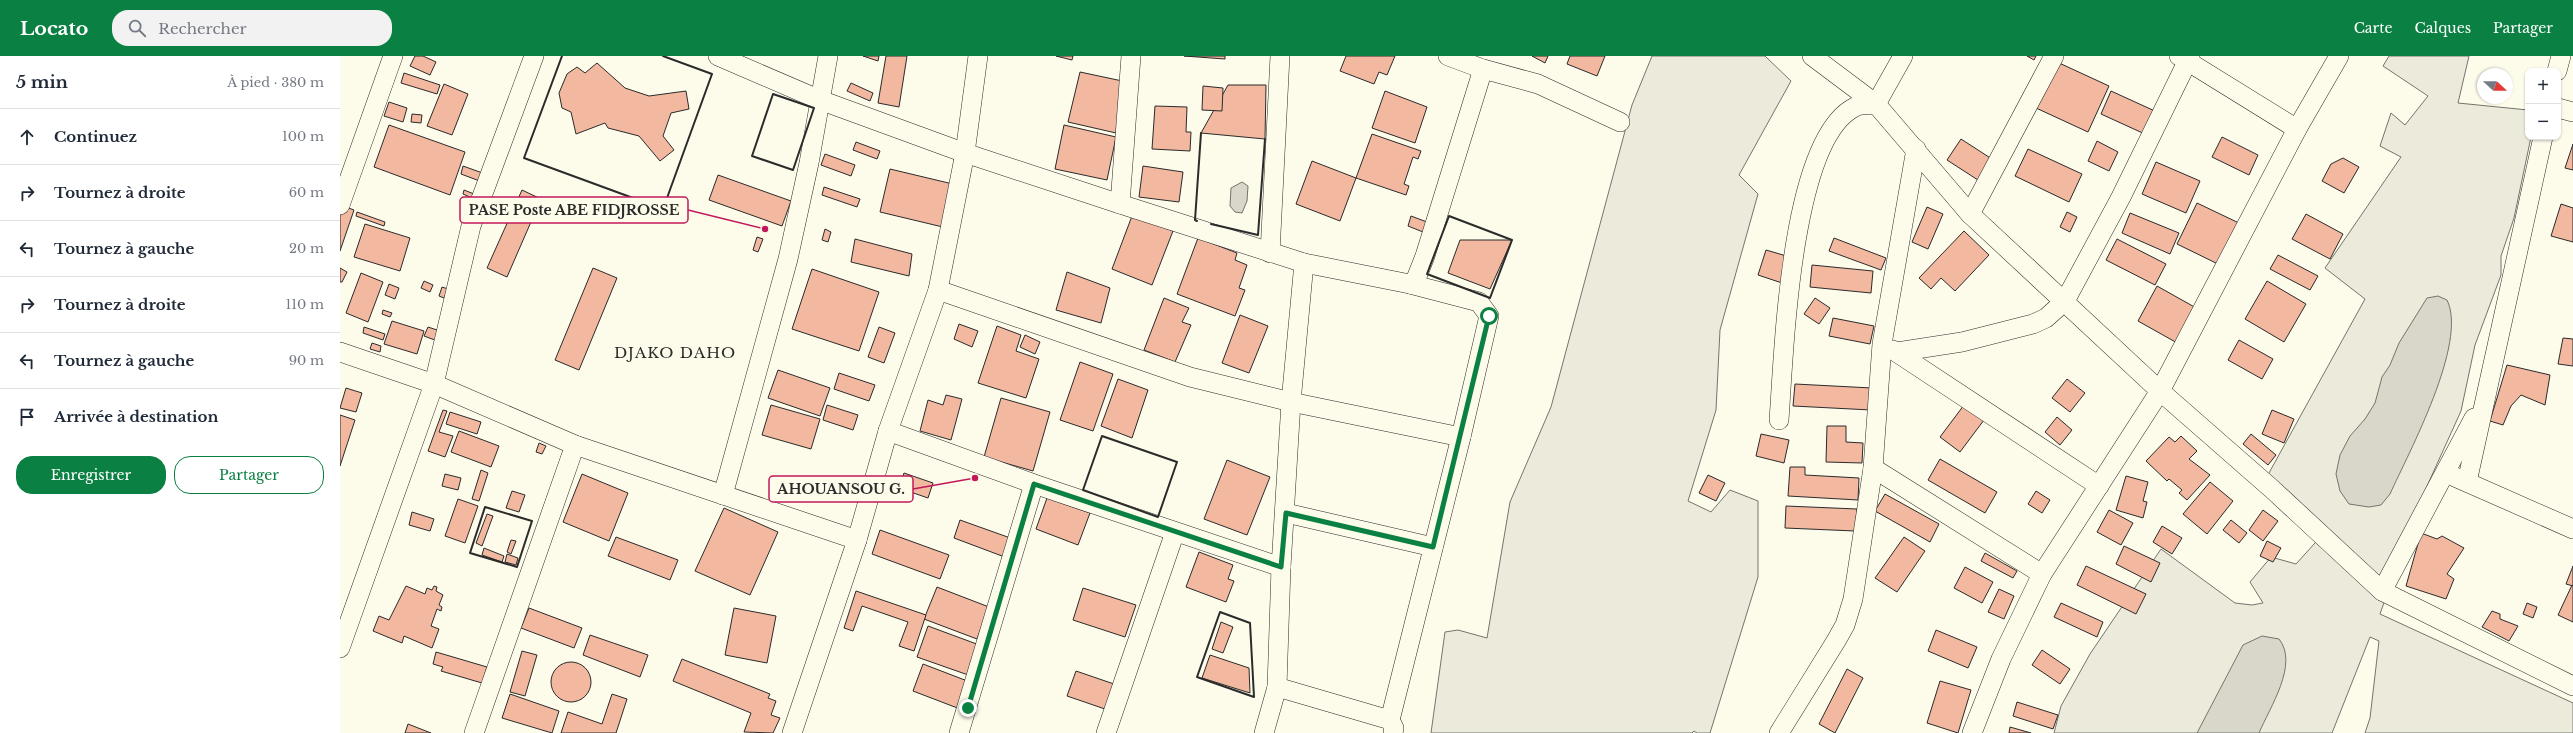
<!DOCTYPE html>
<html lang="fr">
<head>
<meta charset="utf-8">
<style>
  :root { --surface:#fff; --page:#f2f2f3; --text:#1f2937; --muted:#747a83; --line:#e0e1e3; --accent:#0b8043 }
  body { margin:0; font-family:"Libre Baskerville",serif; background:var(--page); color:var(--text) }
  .controls { position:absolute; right:12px; top:12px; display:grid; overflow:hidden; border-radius:8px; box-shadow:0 1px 3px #0004 }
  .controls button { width:36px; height:36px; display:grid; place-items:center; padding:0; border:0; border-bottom:1px solid var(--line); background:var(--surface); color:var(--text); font:20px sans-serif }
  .compass { position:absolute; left:2137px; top:12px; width:36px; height:36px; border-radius:50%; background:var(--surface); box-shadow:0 1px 3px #0004; rotate:111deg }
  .stop { position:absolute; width:12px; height:12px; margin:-9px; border:3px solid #0b8043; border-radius:50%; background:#fff }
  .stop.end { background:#0b8043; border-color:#fff; box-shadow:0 1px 4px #0008 }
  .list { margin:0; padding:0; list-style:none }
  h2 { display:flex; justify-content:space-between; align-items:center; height:52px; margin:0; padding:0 16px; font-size:17px }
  h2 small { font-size:13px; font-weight:400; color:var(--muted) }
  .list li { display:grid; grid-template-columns:26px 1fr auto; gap:12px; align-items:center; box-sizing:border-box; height:56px; padding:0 16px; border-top:1px solid var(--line) }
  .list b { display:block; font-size:15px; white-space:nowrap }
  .list em { font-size:13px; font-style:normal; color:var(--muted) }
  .actions { display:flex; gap:8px; padding:12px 16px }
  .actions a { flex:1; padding:9px 0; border:1px solid var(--accent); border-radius:16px; text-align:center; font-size:14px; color:var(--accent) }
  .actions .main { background:var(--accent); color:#fff }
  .icon { flex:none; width:22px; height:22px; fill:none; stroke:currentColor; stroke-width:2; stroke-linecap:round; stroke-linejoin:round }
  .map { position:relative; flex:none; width:2233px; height:677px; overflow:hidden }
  header { display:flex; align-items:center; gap:24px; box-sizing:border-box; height:56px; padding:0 20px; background:var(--accent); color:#fff }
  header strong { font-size:19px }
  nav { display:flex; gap:22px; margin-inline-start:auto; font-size:14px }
  .search { width:280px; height:36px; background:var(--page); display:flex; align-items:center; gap:10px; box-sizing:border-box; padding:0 14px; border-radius:16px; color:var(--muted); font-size:15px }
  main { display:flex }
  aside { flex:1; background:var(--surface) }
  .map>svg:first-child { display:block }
</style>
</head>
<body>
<header>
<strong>Locato</strong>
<div class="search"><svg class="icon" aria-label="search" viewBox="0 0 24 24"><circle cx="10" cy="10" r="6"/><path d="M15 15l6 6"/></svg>Rechercher</div>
<nav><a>Carte</a><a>Calques</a><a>Partager</a></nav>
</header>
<main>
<aside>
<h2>5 min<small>À pied · 380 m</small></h2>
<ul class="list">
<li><svg class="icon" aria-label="ahead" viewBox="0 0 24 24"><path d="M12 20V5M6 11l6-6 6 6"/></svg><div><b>Continuez</b></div><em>100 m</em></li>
<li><svg class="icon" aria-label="right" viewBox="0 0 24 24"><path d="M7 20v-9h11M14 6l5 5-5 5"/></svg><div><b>Tournez à droite</b></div><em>60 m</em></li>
<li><svg class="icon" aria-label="left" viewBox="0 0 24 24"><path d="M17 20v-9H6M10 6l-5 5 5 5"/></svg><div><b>Tournez à gauche</b></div><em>20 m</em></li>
<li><svg class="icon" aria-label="right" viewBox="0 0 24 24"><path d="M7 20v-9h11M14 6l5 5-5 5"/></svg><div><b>Tournez à droite</b></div><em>110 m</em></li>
<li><svg class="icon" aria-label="left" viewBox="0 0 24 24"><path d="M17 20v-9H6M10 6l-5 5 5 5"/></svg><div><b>Tournez à gauche</b></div><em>90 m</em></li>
<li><svg class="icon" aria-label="arrive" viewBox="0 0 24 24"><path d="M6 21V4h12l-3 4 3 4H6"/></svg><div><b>Arrivée à destination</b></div></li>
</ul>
<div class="actions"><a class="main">Enregistrer</a><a>Partager</a></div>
</aside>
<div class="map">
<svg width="2233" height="677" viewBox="0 0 2233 677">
  <rect width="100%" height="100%" fill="#fdfbea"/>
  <g fill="#ecebdb" stroke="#74746e">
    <path d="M1312,0H1425L1451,25L1399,119L1418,138L1380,274L1376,354L1348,445L1371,456L1390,434L1418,445V521L1370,677H1357L1354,675L1352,677H1091L1105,576L1118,574L1147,582L1170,446L1211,351L1292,49Z"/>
    <path d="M2049,0H2129L2118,47L2188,54V81H2191L2174,162L2161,200V219L2135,289L2121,355L2078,450L2040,558L2233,647V677H2025L2030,662L2039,585L2030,581L1992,677H1714L1721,650L1750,598L1821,493L1895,547L1912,549L1923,547L1910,526L1931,501L1956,508L1984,477L1924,426L2025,243L1985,212L2061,101L2040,90L2051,57L2065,69L2088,40L2043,10Z"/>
  </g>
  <g fill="#d8d7c9" stroke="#74746e">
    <path d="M902,126L908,130L907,145L902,157L895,156L890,150L891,132Z"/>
    <path d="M2098,240L2107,244C2128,287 2069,396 2050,438L2041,449L2029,451L2009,448L2000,435L1996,418L2000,399L2010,380L2025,363L2035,347L2042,321L2050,309L2059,287L2087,242Z"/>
    <path d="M1922,580L1939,583C1959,608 1930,651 1919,677H1857L1903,589Z"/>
  </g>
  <g fill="#f2b8a0" stroke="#2b2b2b">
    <path d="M75,0H83L96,6L90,19L70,10Z"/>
    <path d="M523,0H539L538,5Z"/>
    <path d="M546,0H567L559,51L538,47Z"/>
    <path d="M716,0H733L732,4Z"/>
    <path d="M844,0H885V3Z"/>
    <path d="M1006,0H1055L1047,19L1039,16L1034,28L1000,15Z"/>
    <path d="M1192,0H1208L1205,7Z"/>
    <path d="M1230,0H1265L1257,20L1227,8Z"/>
    <path d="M1687,0H1696L1694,4Z"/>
    <path d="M1717,6L1769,30L1748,76L1696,52Z"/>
    <path d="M257,7L285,32L309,40L346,35L349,53L331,57L323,80L334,94L320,105L299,80L268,72L265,67L236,78L231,56L222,52L219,37L227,18L237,11L245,17Z"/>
    <path d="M740,16L787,26L776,77L728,66Z"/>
    <path d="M64,17L100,29L97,38L61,27Z"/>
    <path d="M511,27L533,37L530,45L507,35Z"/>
    <path d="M104,28L128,38L112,79L87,70Z"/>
    <path d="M888,29H926L925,83L861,77Z"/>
    <path d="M863,30L883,32L882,55L862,54Z"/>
    <path d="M1045,35L1087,51L1075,87L1032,72Z"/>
    <path d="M1771,35L1817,56L1807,79L1761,58Z"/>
    <path d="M49,46L67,52L63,66L44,60Z"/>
    <path d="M815,50L847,51L846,76H851L850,95L812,93Z"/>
    <path d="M72,58L82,59L81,67L71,66Z"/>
    <path d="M49,69L125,96L110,139L34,111Z"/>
    <path d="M724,69L776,81L767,124L715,113Z"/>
    <path d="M1032,78L1081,95L1078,103L1073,101L1064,128L1069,130L1066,139L1016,122Z"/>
    <path d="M1882,81L1918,99L1909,119L1872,101Z"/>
    <path d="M1621,83L1655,105L1641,126L1607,104Z"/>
    <path d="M1757,85L1778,96L1769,115L1748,105Z"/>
    <path d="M516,86L540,95L537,103L513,94Z"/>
    <path d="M2233,88V114L2225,112Z"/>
    <path d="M1688,93L1742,118L1729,146L1675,120Z"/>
    <path d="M485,98L515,109L511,120L481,109Z"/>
    <path d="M2003,102L2019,111L2004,137L1982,125L1991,108Z"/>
    <path d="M972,105L1016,122L1000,165L956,148Z"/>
    <path d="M1816,106L1860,125L1846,157L1802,138Z"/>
    <path d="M123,110L148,119L145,127L121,118Z"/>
    <path d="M803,110L843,116L839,146L799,141Z"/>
    <path d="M550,113L617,129L607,172L540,156Z"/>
    <path d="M378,119L451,145L442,170L369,144Z"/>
    <path d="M484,131L520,143L517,151L482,139Z"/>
    <path d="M124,134L134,138L132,142L123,138Z"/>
    <path d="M182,134L201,143L167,221L147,212Z"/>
    <path d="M1857,147L1901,168L1880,209L1837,188Z"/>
    <path d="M2221,148L2233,152V186L2211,180Z"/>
    <path d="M3,150L14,154L0,195V160Z"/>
    <path d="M1587,151L1603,158L1588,193L1572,186Z"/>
    <path d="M17,156L45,166L44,170L16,160Z"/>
    <path d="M1727,156L1737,161L1730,176L1720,171Z"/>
    <path d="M1790,157L1839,177L1830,198L1782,177Z"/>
    <path d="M1966,158L2003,178L1990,203L1952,183Z"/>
    <path d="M792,160L833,175L812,229L772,213Z"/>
    <path d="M1071,160L1087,166L1083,176L1068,170Z"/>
    <path d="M25,168L70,182L60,215L14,201Z"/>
    <path d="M485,173L491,176L488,186L482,184Z"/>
    <path d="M1624,175L1649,199L1615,235L1601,222L1591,233L1579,222Z"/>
    <path d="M417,181L423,183L418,196L413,194Z"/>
    <path d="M858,182L897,197L895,204L907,209L899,232L905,234L895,260L837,238Z"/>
    <path d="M1494,182L1546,202L1541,214L1489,195Z"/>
    <path d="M515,183L572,198L569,220L511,206Z"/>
    <path d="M1777,183L1826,208L1815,229L1766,204Z"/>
    <path d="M1120,184H1172L1150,233L1108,217Z"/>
    <path d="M1426,194L1450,201L1442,227L1418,219Z"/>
    <path d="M1938,199L1978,220L1970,234L1930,213Z"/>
    <path d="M1472,209L1533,215L1531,237L1470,231Z"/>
    <path d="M0,212L7,216L2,226H0Z"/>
    <path d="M253,212L277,222L239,314L215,304Z"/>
    <path d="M472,213L539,236L519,295L452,273Z"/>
    <path d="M727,216L770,232L761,267L716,254Z"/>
    <path d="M21,217L43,226L28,266L6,257Z"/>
    <path d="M84,225L93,229L90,236L81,232Z"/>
    <path d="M1927,225L1966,248L1944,286L1905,263Z"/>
    <path d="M49,228L59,232L55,243L45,239Z"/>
    <path d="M1817,230L1858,253L1839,288L1798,265Z"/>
    <path d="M102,231L108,233L104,242L99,240Z"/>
    <path d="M824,242L849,252L842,266L851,269L835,306L804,294Z"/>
    <path d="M1475,242L1490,252L1479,268L1464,258Z"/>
    <path d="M43,254L52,257L50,261L42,258Z"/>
    <path d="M900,259L928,270L909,317L882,307Z"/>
    <path d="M1493,262L1534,270L1530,288L1489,280Z"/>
    <path d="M52,265L84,275L77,298L44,288Z"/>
    <path d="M619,268L638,275L632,291L614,283Z"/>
    <path d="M657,270L681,279L676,295L699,303L686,342L638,327Z"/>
    <path d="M24,271L45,278L43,284L23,277Z"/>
    <path d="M88,271L103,276L100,286L84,280Z"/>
    <path d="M539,271L555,277L544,307L528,301Z"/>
    <path d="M685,279L700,286L695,298L680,291Z"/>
    <path d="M2223,282L2233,283V310L2218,308Z"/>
    <path d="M1899,284L1933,303L1922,323L1888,304Z"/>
    <path d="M32,287L41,290L40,296L30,293Z"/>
    <path d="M740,306L773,318L753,375L720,364Z"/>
    <path d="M2167,309L2210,319L2205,349L2181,339L2171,350L2163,369L2150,365Z"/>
    <path d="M438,314L490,332L480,360L428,342Z"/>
    <path d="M499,317L535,329L529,345L494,333Z"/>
    <path d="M778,323L808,334L792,382L761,370Z"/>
    <path d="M1727,323L1745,337L1730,356L1712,342Z"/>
    <path d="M1455,328L1532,332L1531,354L1453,350Z"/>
    <path d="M6,332L22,337L16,356L0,352Z"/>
    <path d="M606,339L622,343L611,384L580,375L588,344L603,349Z"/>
    <path d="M661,342L710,356L693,415L644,401Z"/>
    <path d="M431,349L480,363L471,393L422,379Z"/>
    <path d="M487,349L518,359L513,374L483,364Z"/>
    <path d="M1624,349L1644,364L1620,396L1600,381Z"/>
    <path d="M103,354L107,355L99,376L113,380L105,401L88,395Z"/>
    <path d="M1932,354L1954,363L1944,387L1922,378Z"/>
    <path d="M110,356L141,366L137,378L106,368Z"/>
    <path d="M0,359L15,364L0,410Z"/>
    <path d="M1717,361L1732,374L1720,389L1705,376Z"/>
    <path d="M1487,370H1506V386L1523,387L1522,407L1486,406Z"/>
    <path d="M119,375L159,390L151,411L111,396Z"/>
    <path d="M1421,378L1449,384L1444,407L1416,400Z"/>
    <path d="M1911,378L1936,399L1928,409L1903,388Z"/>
    <path d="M1841,380L1857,395L1849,403L1870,419L1847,444L1839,437L1842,434L1829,423L1827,425L1806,405L1829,381L1835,386Z"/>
    <path d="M199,387L206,390L202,398L196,396Z"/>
    <path d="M1600,403L1657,436L1645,457L1588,424Z"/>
    <path d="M887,404L930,421L907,479L864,463Z"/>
    <path d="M1450,411H1465V419L1519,422L1518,444L1448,440Z"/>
    <path d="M141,414L148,417L139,445L132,443Z"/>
    <path d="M564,417L593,427L588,442L559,432Z"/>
    <path d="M105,418L121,422L118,434L102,430Z"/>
    <path d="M242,418L288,437L269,485L223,466Z"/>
    <path d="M1368,419L1385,427L1376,445L1359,437Z"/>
    <path d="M1786,420L1808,426L1803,445L1807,446L1803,462L1776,454Z"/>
    <path d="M1870,426L1893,445L1867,478L1843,458Z"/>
    <path d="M172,435L185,439L179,456L166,452Z"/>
    <path d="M1696,435L1710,444L1702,457L1688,448Z"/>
    <path d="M1545,438L1599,468L1590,486L1535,455Z"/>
    <path d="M707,442L750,457L738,489L696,473Z"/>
    <path d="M118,443L138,450L125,487L105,480Z"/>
    <path d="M1446,450L1517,453L1515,475L1445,472Z"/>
    <path d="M384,452L438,476L410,539L355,515Z"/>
    <path d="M1769,454L1793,467L1781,489L1757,476Z"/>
    <path d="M1923,454L1938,465L1923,485L1909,474Z"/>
    <path d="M72,456L94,463L90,475L69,469Z"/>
    <path d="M147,458L153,460L142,490L136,487Z"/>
    <path d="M620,464L676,484L670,503L614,482Z"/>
    <path d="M1891,464L1907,477L1899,487L1883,474Z"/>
    <path d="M1822,470L1842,482L1832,498L1813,486Z"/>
    <path d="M540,474L609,499L600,523L532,498Z"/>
    <path d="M2081,477L2097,483L2102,480L2124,492L2107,518L2114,523L2106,543L2066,530Z"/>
    <path d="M276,481L338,504L330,524L268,500Z"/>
    <path d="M1564,481L1585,495L1557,536L1535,522Z"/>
    <path d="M171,484L176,485L171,498L167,496Z"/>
    <path d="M1927,485L1941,492L1933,506L1920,500Z"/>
    <path d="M1784,490L1820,507L1811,526L1776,508Z"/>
    <path d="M144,492L164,500L162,506L142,499Z"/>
    <path d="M859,496L893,509L888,523L894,525L886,546L846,531Z"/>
    <path d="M1645,497L1677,515L1673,522L1641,505Z"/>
    <path d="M167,498L178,502L176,509L165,506Z"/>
    <path d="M1746,510L1806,538L1796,558L1737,529Z"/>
    <path d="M2233,510V530L2226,528Z"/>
    <path d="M1625,511L1653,526L1642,547L1614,532Z"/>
    <path d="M2232,529L2233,530V566L2218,559Z"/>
    <path d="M66,530L85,538L87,532L92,534L94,530L97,531L96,535L103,539L99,549L102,551L101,555L97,553L91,570L99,573L92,592L64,580L62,587L33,575L39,560L49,564Z"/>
    <path d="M597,531L649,551L637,583L584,563Z"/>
    <path d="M743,532L796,549L785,581L733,564Z"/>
    <path d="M1659,533L1674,540L1664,563L1648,556Z"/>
    <path d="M516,535L586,559L574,595L559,590L568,566L522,550L513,575L504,572Z"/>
    <path d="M1721,547L1763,566L1757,581L1714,561Z"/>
    <path d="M2187,547L2197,551L2193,562L2183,558Z"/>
    <path d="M189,552L242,572L234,592L181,572Z"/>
    <path d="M394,552L436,560L427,607L385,599Z"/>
    <path d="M2152,555L2160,558V563L2178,570L2169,585L2142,571Z"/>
    <path d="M881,566L893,571L883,597L872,593Z"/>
    <path d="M588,570L642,590L631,620L577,601Z"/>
    <path d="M1596,574L1637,591L1628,612L1588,595Z"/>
    <path d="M250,579L308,599L300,621L243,599Z"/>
    <path d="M1702,594L1730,613L1720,628L1692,609Z"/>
    <path d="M182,595L197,599L185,640L170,636Z"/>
    <path d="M96,596L147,611L142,627L101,615L103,611L93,608Z"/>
    <path d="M870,599L909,612L910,637L862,622Z"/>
    <path d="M342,603L430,638L428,642L436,645L431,659L440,662L433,677L404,676L411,657L333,625Z"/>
    <circle cx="231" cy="626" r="20"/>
    <path d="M583,608L630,626L620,653L573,635Z"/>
    <path d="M1507,613L1523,622L1495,677L1479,668Z"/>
    <path d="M736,615L774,628L765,653L727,640Z"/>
    <path d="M1600,625L1631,634L1618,677L1587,667Z"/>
    <path d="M170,638L219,655L212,677L162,662Z"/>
    <path d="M272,638L287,643L276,677H221L228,656L262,668Z"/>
    <path d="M1677,646L1718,659L1713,673L1673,660Z"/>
    <path d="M68,668L91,677H65Z"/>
    <path d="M1670,671L1691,677H1669Z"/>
  </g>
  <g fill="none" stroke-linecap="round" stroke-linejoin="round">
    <g stroke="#2b2b2b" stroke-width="20">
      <g id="minor">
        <path d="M378,0L480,44L625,97L780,148L964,207L1070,228L1076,223L1085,200L1143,13"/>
        <path d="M1108,0L1143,13L1198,28L1280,66"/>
        <path d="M1472,0L1536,48L1630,158L1820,335L1932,433L2042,535L2233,630"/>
        <path d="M1839,0L1957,73"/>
        <path d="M2217,15L2221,0"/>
        <path d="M2218,52L2233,56"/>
        <path d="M780,148L791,0"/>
        <path d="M0,149L53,0"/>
        <path d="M1630,158L1714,0"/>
        <path d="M930,197L940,0"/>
        <path d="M598,234L850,321L951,346L1121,381"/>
        <path d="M1553,294L1759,430"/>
        <path d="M0,296L94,328L235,389L517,484"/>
        <path d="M1557,296L1622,286L1693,268L1706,262L1725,245L1781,141L1850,0"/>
        <path d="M1439,364C1444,297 1450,83 1515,51C1520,48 1530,49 1536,48L1563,0"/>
        <path d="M548,375L694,428L941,511"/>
        <path d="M1533,412L1702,518"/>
        <path d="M2115,421L2233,473"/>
        <path d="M2127,426L2203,81"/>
        <path d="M383,439L448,203L469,107L488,0"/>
        <path d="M946,457L1093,491"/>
        <path d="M2042,535L2134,362"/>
        <path d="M0,592L94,328L131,170L194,0"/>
        <path d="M937,631L1050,664L1054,672L1053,677"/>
        <path d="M1050,664L1121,381L1149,260L1139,246L1070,228"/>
        <path d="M134,677L235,389"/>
        <path d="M452,677L517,484L548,375L598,234L625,97L638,0"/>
        <path d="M619,677L694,428"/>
        <path d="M766,677L835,476"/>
        <path d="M924,677L937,631L941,511L951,346L964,207"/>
        <path d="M1439,677L1496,585L1505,569L1513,543L1533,412L1542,288L1576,93"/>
        <path d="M1632,677L1661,603L1702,518L1820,335L1957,73L1999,0"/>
      </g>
    </g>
    <use href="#minor" stroke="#fdfbea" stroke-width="19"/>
    <g stroke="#2b2b2b" stroke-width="2">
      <path d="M222,0L184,102L323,153L372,18L323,0"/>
      <path d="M433,38L474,52L453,114L412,100Z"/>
      <path d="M1109,160L1172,184L1150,242L1087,218Z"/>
      <path d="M857,165L855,164L861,77"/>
      <path d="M871,168L918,179L925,83"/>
      <path d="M762,380L837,406L818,461L743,434Z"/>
      <path d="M145,451L192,465L177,511L130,497Z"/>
      <path d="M880,556L910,567L914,641L857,621Z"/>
    </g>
  </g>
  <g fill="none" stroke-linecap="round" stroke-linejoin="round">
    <path stroke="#0b8043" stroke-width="5" d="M628,652L694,428L941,511L946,457L1093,491L1149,260"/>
  </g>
  <g text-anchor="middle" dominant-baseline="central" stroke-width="3" stroke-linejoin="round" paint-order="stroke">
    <g font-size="15" letter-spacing="1" fill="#2b2b2b" stroke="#fdfbea">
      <text x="335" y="296">DJAKO DAHO</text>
    </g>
  </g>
  <path fill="none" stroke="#c2185b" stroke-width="1.5" d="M425 173L348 154M635 422L573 433"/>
  <g fill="#c2185b" stroke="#fdfbea" stroke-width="1.5">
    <circle cx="425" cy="173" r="4"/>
    <circle cx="635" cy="422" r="4"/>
  </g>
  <g fill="#fdfbea" stroke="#c2185b" stroke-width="1.5">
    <rect x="120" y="141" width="228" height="26" rx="4"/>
    <rect x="429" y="420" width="144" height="26" rx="4"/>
  </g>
  <g font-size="14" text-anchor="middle" font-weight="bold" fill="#2b2b2b">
    <text x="234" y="159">PASE Poste ABE FIDJROSSE</text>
    <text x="501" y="438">AHOUANSOU G.</text>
  </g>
</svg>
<div class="controls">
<button>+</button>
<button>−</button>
</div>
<svg class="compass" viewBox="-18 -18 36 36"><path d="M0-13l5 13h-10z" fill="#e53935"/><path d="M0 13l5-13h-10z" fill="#747a83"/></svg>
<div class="stop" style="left:1149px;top:260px"></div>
<div class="stop end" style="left:628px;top:652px"></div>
</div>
</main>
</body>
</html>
